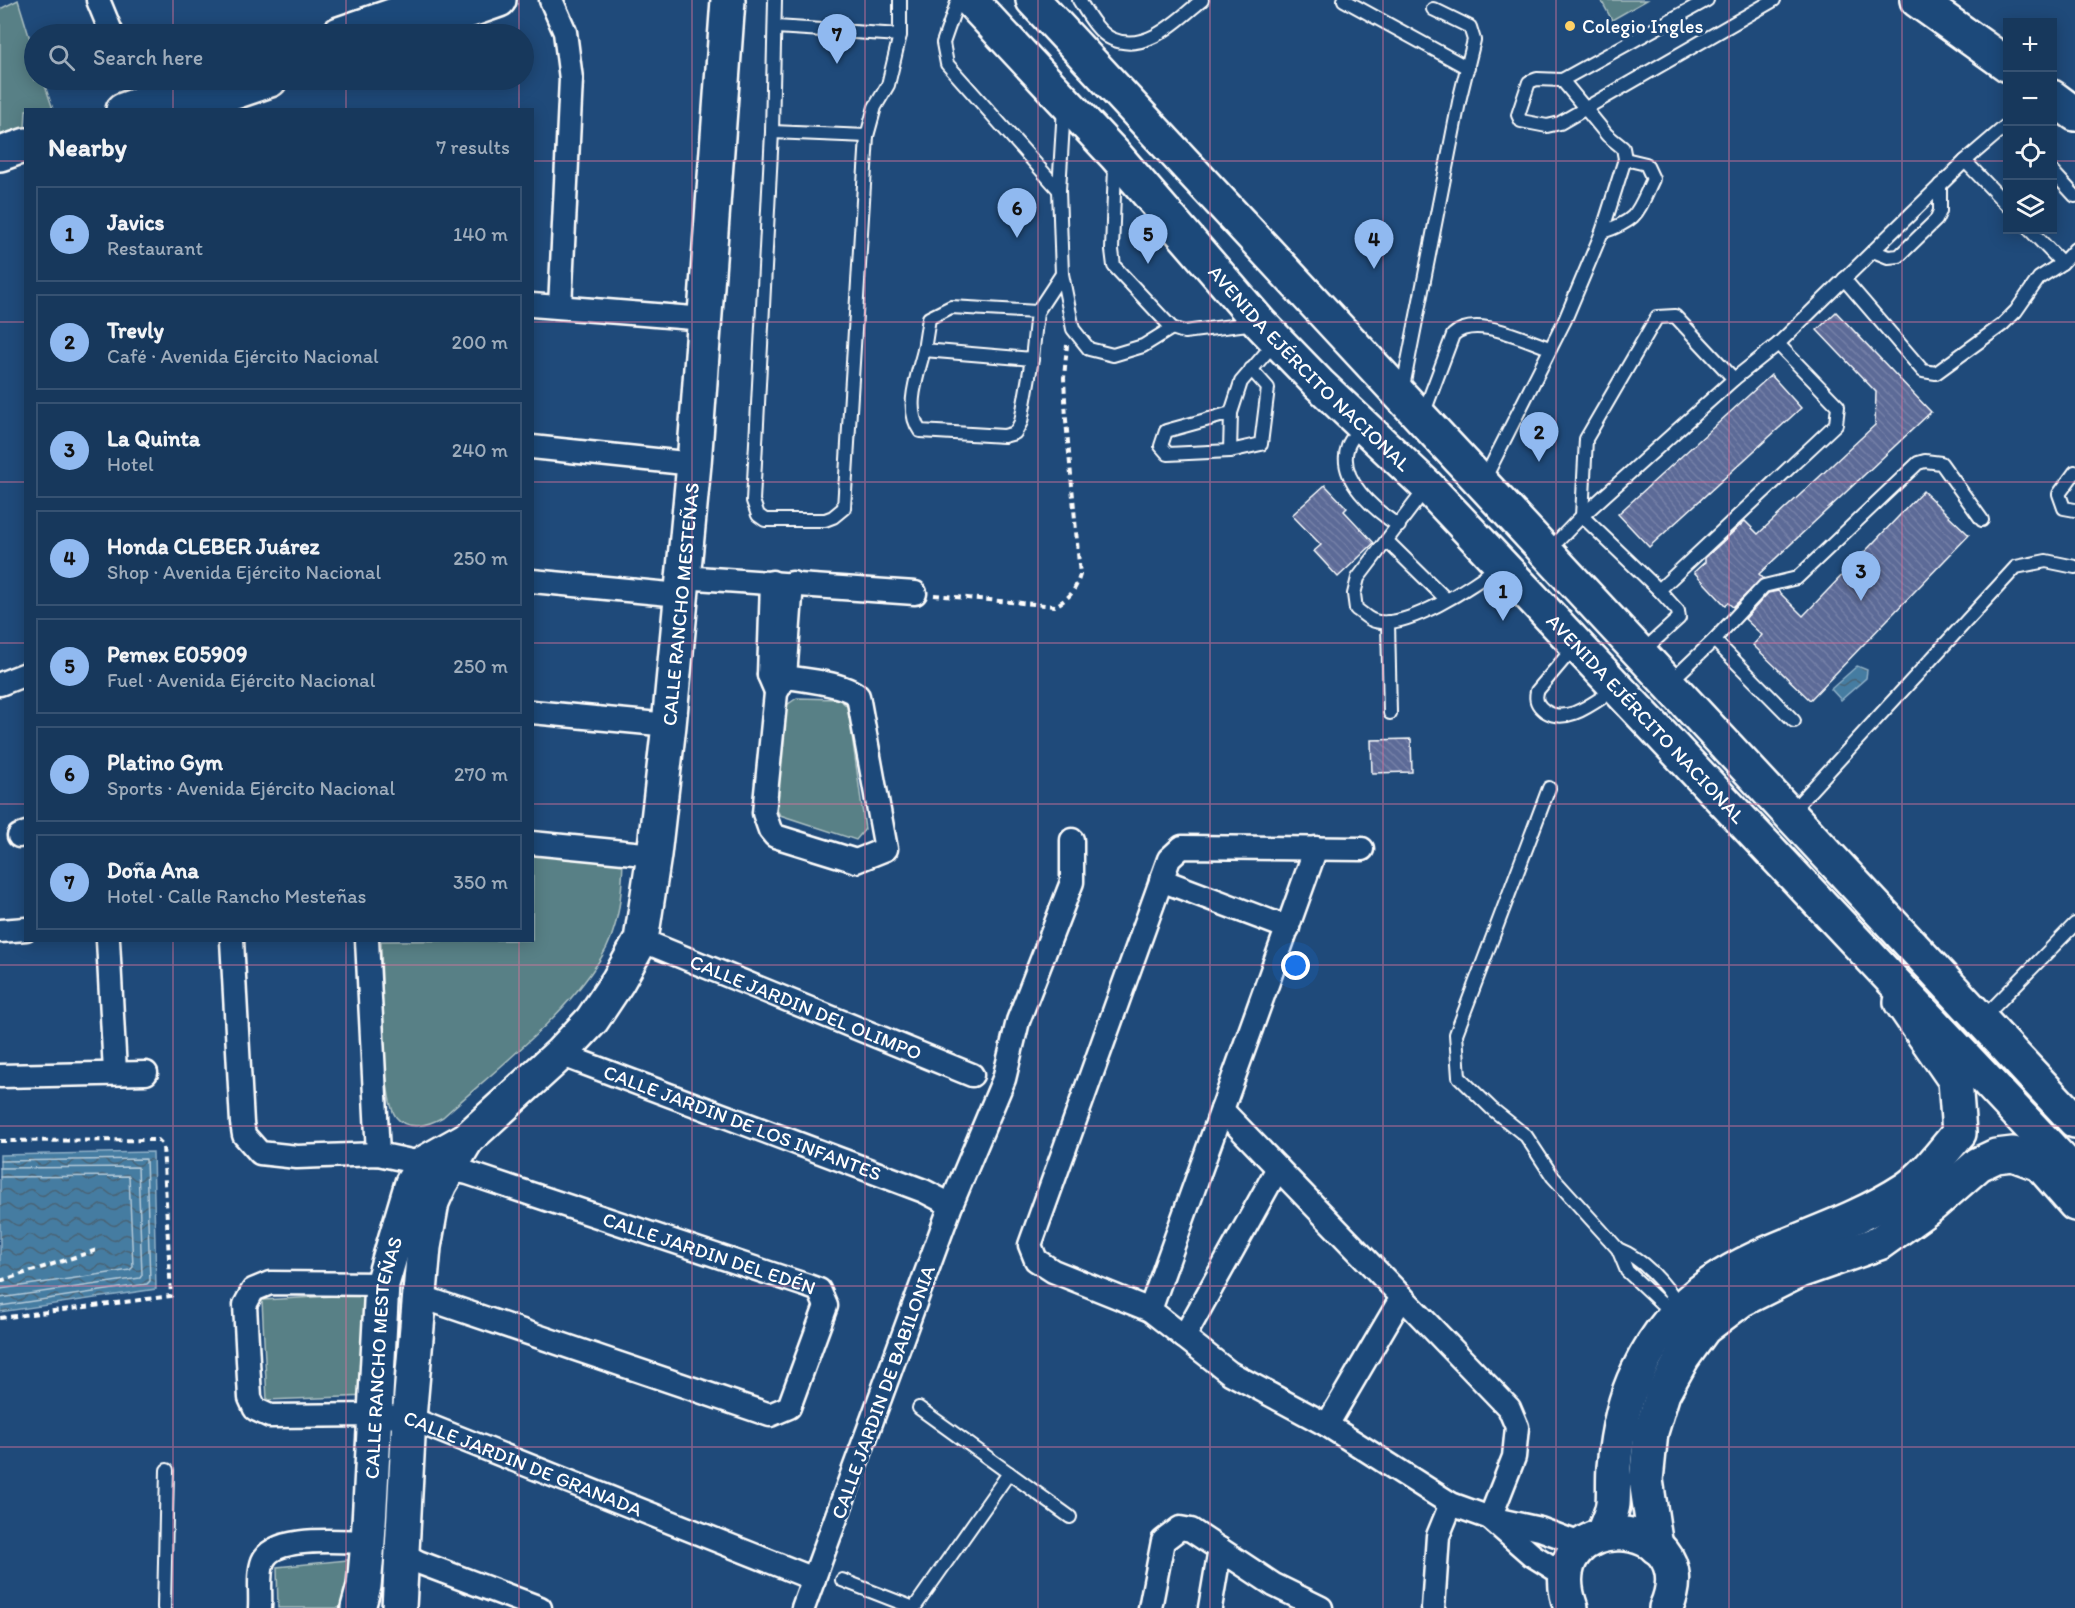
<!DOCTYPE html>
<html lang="en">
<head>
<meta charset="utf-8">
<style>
  :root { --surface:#17385c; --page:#203f62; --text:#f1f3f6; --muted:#9eacbb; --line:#365272; --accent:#90b9f0 }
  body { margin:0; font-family:Itim,sans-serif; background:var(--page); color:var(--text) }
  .controls { position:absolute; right:18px; top:18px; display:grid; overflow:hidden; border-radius:0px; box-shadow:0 3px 15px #0003 }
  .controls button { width:54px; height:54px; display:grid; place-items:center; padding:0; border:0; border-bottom:2px solid var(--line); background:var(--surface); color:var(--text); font:30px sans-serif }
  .you { position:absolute; left:1296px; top:966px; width:21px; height:21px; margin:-15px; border:4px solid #fff; border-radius:50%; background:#1a73e8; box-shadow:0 0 0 9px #1a73e833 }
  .badge { display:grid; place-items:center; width:39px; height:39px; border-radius:50%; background:var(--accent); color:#111; font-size:20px; font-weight:700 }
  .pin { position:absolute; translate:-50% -50px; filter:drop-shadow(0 2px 3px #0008) }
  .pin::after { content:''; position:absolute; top:32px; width:21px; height:18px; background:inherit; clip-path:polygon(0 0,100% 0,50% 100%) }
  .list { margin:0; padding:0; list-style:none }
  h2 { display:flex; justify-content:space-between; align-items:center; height:78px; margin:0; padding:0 24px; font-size:26px }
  h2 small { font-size:20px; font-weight:400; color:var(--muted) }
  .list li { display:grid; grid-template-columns:39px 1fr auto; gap:18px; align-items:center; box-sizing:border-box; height:96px; margin:0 12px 12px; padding:0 12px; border:2px solid var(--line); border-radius:0px }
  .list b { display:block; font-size:22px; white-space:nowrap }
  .list p { margin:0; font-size:20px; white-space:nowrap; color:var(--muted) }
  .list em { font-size:20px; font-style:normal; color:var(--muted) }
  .icon { flex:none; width:33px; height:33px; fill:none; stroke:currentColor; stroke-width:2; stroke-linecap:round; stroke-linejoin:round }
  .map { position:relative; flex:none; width:2075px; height:1608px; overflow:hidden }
  .search { position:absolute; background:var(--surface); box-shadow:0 3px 15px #0003; left:24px; top:24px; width:510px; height:66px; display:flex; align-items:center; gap:15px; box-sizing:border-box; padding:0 21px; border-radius:33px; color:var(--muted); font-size:22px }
  .panel { position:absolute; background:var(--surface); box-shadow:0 3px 15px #0003; left:24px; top:108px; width:510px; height:834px; border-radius:0px }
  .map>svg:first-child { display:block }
</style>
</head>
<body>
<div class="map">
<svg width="2075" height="1608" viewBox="0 0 2075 1608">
  <defs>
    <pattern id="water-waves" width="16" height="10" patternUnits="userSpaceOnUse" patternTransform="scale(1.5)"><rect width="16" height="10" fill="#447ba1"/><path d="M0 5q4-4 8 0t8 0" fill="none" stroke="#486476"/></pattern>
    <pattern id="building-back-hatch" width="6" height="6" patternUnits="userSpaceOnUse" patternTransform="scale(1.5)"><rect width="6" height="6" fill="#5c6a97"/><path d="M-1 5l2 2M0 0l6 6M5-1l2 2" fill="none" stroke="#7480a7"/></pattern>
  </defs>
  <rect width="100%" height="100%" fill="#1f4a7a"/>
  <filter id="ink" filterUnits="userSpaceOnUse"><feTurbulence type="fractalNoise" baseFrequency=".0167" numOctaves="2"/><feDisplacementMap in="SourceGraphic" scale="12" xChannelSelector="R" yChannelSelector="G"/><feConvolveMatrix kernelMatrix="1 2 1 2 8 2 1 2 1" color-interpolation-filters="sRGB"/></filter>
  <g filter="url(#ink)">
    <g fill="#598086" stroke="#acc0c2" stroke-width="1.5">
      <path d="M18,0L34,52V80H43L53,109L26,110L25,130L0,140V9Z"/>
      <path d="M1601,0H1647L1612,20Z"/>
      <path d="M797,698L839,699L848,707L865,829L856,840L780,815L775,807L784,707Z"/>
      <path d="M533,847L623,861C622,893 619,930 601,958C564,1018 495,1070 443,1117C429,1125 408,1132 396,1117C381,1100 382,970 381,941L532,940Z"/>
      <path d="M372,1294L369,1396L267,1400L262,1300Z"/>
      <path d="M357,1559L349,1608H278L277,1567Z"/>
    </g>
    <g fill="url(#water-waves)" stroke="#8fb0c7" stroke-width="1.5">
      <path d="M1857,666L1867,670L1866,678L1841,700L1831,689Z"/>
      <path d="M153,1152L156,1289L0,1312V1155Z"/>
    </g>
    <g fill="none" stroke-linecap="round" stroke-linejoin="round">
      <g stroke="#b4cad9" stroke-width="1.5">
        <path d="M0,1161L146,1159L150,1281L147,1284L0,1306"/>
        <path d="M0,1168L138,1167L142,1275L140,1278L0,1298"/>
        <path d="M0,1177L129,1176L133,1267L130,1270L0,1289"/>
      </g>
    </g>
    <g fill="url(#building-back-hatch)" stroke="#fff" stroke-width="1.5">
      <path d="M1836,312L1931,412L1759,574L1763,578L1733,607L1728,603L1725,605L1694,572L1705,562V558L1745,521L1758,534L1875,425L1876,392L1817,330Z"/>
      <path d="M1771,375L1801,408L1649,547L1618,514Z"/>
      <path d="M1325,485L1347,508L1344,511L1374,543L1338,577L1314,551L1321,545L1292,515Z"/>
      <path d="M1923,491L1969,535L1810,700L1753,645L1762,635L1745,619L1768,593L1778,591L1803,616Z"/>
      <path d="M1411,739L1412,772L1372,773L1371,740Z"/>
    </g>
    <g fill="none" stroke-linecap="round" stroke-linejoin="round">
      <g stroke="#fff" stroke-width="16">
        <g id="lane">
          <path d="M775,0L772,132L753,501L758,515L765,520H825L833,517L844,508L867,136L875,107L888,85L900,35V0"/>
          <path d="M958,0L943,43L947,64L1059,190"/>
          <path d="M1079,0C1087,13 1098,33 1112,39C1146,54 1179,19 1202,0"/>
          <path d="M1344,0L1468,68"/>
          <path d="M776,27L900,35"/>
          <path d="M1562,80L1537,79L1529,82L1518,115L1521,121L1547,126L1560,123L1774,0"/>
          <path d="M1064,107L1059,190L1062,274L1073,329L1089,349L1113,355L1143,346L1172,328"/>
          <path d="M772,132L867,136"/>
          <path d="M1965,161L2008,206"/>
          <path d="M1115,166L1112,250L1114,266L1172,328L1184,332L1256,323"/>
          <path d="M2052,171L2075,196"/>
          <path d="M2030,230L2062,263"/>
          <path d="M1602,232C1639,220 1637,213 1653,179L1646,164L1625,159"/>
          <path d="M1873,251L1888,257L1899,256L1936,220L1940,211V185"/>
          <path d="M1844,279L1923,371L1936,373L2002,325L2016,311L2039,278L2062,263L2075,249"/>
          <path d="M1037,312L951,307L929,318L924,350L1032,359L1037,312L1062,274"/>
          <path d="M924,350C918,375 904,408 920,431L1004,436L1015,433L1021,422L1032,359"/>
          <path d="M1734,379L1675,316L1657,317L1586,439L1582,516L1659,590L1836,424L1838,406L1778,344"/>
          <path d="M1402,392L1460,97L1474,40L1470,27L1433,9"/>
          <path d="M1231,413L1230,451L1261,444L1268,388L1251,369"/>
          <path d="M1423,415L1453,335C1475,314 1524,340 1550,348"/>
          <path d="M1361,426C1357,432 1350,440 1348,446C1336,479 1376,511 1399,526"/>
          <path d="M1230,451L1168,454L1161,446L1166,431L1231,413L1241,382L1276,341"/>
          <path d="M2075,472L2059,494L2064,508L2075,510"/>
          <path d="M1483,482L1565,320L1602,232L1625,159L1623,148L1607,135L1562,80L1707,0"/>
          <path d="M1427,487L1358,578L1354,594L1356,609C1361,612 1367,618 1372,620C1402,633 1476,585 1499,565"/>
          <path d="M1387,541L1446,599"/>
          <path d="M1547,552L1582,516L1734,379L1778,344L1965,161L2008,124"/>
          <path d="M1388,622L1390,713"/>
          <path d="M1714,640L1794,721"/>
          <path d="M1575,646L1537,691C1535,700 1537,705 1545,711C1568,726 1595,701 1615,689"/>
          <path d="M1642,652L1679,618L1678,611L1659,590"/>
          <path d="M1669,683L1714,640L1764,586L1797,578L1918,463L1925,461L1941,463L1982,520"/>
          <path d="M1549,788L1456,1034L1459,1077L1492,1109L1526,1136L1553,1177L1618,1249L1627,1271L1661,1303L1678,1308"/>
          <path d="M1790,813L2016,567L2046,561L2075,567"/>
          <path d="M1982,1019L2075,924"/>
          <path d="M1618,1249C1642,1258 1666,1284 1679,1307"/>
          <path d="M919,1408L1070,1517"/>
          <path d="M842,1580L914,1608"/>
          <path d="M164,1608L167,1470"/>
          <path d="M914,1608L1009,1473"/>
        </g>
      </g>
      <g stroke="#fff" stroke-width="27">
        <g id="street">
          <path d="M98,0L112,34"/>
          <path d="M551,0L565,32L571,79L560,307"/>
          <path d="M532,305L705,319"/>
          <path d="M532,447L694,464"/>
          <path d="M682,577L915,593"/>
          <path d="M532,581L680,595"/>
          <path d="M772,582L769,675L775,689"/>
          <path d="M769,675C790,678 844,682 858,696L886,849L856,861L775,836L770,830L764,813L776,693L785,677L792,583"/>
          <path d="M0,684L26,674"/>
          <path d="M532,712L669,725"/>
          <path d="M19,836L26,833"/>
          <path d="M532,843L654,855"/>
          <path d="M1362,849L1182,847L1169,859L1030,1245L1036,1260L1053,1271L1150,1310L1230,1373L1327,1425L1451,1504L1490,1518L1540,1529L1583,1545"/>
          <path d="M1161,880L1288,928"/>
          <path d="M0,931L26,929"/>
          <path d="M108,940L115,1072"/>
          <path id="s1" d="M232,940L242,1123L244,1135L260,1153L297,1157L378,1154L468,1173L808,1286L819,1290L826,1306L789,1407L770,1415L434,1301L420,1294"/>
          <path d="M367,940L378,1154"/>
          <path id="s2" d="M641,940L972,1075"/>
          <path id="s3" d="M560,1054L924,1191L951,1205L803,1608"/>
          <path d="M0,1076L146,1073"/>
          <path d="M1222,1110L1509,1408L1517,1427L1514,1457L1490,1518"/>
          <path d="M951,1205L1004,1079L1018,1021L1072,882V840"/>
          <path id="s4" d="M382,1284L270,1283L253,1290L245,1305L250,1398L255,1409L270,1416L376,1415L409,1418L814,1579"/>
          <path d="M1150,1310L1316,848"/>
          <path d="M1184,1337L1278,1168"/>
          <path d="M1327,1425L1402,1297"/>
          <path d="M1491,1519L1532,1555L1566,1576"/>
          <path d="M403,1554L418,1562L540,1608"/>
          <path d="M260,1608C261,1594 258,1574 263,1561C274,1534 343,1542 368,1542"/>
          <path d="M1150,1608L1163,1541L1180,1528L1191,1530L1274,1585L1321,1608"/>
          <path d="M1210,1608L1220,1549"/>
          <path d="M1433,1608L1438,1536L1451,1504"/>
        </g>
      </g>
      <g stroke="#fff" stroke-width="38">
        <g id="secondary">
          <path d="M1917,0L2008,65"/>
          <path d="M414,30L499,0"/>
          <path d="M339,34L438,0"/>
          <path d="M2052,97L2075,114"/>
          <path d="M123,110L207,80"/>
          <path d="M182,110L270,80"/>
          <path d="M0,154L26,145"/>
          <path d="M1603,1534C1606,1524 1612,1514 1613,1504C1614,1492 1613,1479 1614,1467C1617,1434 1623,1401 1638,1371C1697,1248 1806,1254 1906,1189C1926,1176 1943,1151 1959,1133L1955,1080L1901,1002"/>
          <path d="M1656,1547L1646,1480L1651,1432L1663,1393L1683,1357L1704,1328L1741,1300L1799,1271L1879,1243L1932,1205L1979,1164L1996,1156L2013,1154L2040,1164L2075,1204"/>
          <path id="s5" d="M358,1608L364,1586L368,1542L382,1284L412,1183L424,1163L467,1139L560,1054L592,1020L618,981L641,940L654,855L669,725L694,464L728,0"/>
          <path d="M399,1608L409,1418L424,1247L432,1202L440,1184L467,1139"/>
          <path d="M1571,1608C1533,1505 1708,1513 1666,1608"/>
        </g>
      </g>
      <g stroke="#fff" stroke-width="38">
        <g id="primary">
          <path id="s6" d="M970,0L1116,156L1260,323L1319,384L1427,486L2075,1174"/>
          <path d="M1033,0L2075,1121"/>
        </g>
      </g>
      <g stroke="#fff" stroke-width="4" stroke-dasharray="6 4.5" stroke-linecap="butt">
        <path d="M934,595L1055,606C1070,598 1075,591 1080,575L1066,420L1064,378L1067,345"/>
        <path d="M0,1141L158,1140L163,1145L171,1296L0,1318"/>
        <path d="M0,1281L100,1249"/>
      </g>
      <use href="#lane" stroke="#1f4a7a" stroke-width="12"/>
      <use href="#street" stroke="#1f4a7a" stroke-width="22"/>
      <use href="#secondary" stroke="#1f4a7a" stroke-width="33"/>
      <use href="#primary" stroke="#1f4a7a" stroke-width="33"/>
    </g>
  </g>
  <path fill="none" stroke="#da749d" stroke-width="1.5" stroke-opacity="0.55" d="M173,0V34M346,0V34M519,0V34M692,0V1608M865,0V1608M1038,0V1608M1210,0V1608M1383,0V1608M1556,0V1608M1729,0V1608M1902,0V1608M173,80V110M346,80V110M519,80V110M0,161H26M532,161H2008M2052,161H2075M0,322H26M532,322H2075M0,482H26M532,482H2075M0,643H26M532,643H2075M0,804H26M532,804H2075M173,940V1608M346,940V1608M519,940V1608M0,965H2075M0,1126H2075M0,1286H2075M0,1447H2075"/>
  <circle fill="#ffd166" stroke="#1f4a7a" stroke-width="2" cx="1570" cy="26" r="6"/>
  <g text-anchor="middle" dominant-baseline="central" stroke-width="6" stroke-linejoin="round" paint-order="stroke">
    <g font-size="20" fill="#fff" stroke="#1f4a7a" text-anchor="start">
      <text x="1582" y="26">Colegio Ingles</text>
    </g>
    <g font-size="20" fill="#fff" stroke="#1f4a7a">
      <text stroke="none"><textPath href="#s6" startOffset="501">AVENIDA EJÉRCITO NACIONAL</textPath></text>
      <text stroke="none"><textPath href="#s5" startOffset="1108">CALLE RANCHO MESTEÑAS</textPath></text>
      <text stroke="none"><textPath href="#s6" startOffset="987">AVENIDA EJÉRCITO NACIONAL</textPath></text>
      <text stroke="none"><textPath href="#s2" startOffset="178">CALLE JARDIN DEL OLIMPO</textPath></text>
      <text stroke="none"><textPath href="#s3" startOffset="195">CALLE JARDÍN DE LOS INFANTES</textPath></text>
      <text stroke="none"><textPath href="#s1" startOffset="684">CALLE JARDIN DEL EDÉN</textPath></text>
      <text stroke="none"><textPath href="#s5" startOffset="252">CALLE RANCHO MESTEÑAS</textPath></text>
      <text transform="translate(883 1392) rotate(-70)">CALLE JARDIN DE BABILONIA</text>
      <text stroke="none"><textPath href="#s4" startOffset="531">CALLE JARDIN DE GRANADA</textPath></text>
    </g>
  </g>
</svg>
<div class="controls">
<button>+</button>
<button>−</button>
<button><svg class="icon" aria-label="locate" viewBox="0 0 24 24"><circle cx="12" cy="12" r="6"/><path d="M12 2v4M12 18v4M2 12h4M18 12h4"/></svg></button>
<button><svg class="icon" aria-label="layers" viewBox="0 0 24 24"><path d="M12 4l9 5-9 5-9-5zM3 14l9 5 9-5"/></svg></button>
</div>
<div class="you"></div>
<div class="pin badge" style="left:1503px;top:621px">1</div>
<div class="pin badge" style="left:1539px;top:462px">2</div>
<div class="pin badge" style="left:1861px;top:601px">3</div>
<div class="pin badge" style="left:1374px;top:269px">4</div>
<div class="pin badge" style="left:1148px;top:264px">5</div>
<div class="pin badge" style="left:1017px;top:238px">6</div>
<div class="pin badge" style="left:837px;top:64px">7</div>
<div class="search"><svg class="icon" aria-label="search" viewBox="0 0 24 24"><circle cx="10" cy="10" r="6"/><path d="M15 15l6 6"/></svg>Search here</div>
<section class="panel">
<h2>Nearby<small>7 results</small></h2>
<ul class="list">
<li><span class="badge">1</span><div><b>Javics</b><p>Restaurant</p></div><em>140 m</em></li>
<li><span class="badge">2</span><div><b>Trevly</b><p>Café · Avenida Ejército Nacional</p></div><em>200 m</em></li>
<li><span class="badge">3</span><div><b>La Quinta</b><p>Hotel</p></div><em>240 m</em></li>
<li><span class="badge">4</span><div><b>Honda CLEBER Juárez</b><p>Shop · Avenida Ejército Nacional</p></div><em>250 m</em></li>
<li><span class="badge">5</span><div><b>Pemex E05909</b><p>Fuel · Avenida Ejército Nacional</p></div><em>250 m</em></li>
<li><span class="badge">6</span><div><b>Platino Gym</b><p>Sports · Avenida Ejército Nacional</p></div><em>270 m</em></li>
<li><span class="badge">7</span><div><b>Doña Ana</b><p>Hotel · Calle Rancho Mesteñas</p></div><em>350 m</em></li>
</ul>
</section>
</div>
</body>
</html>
